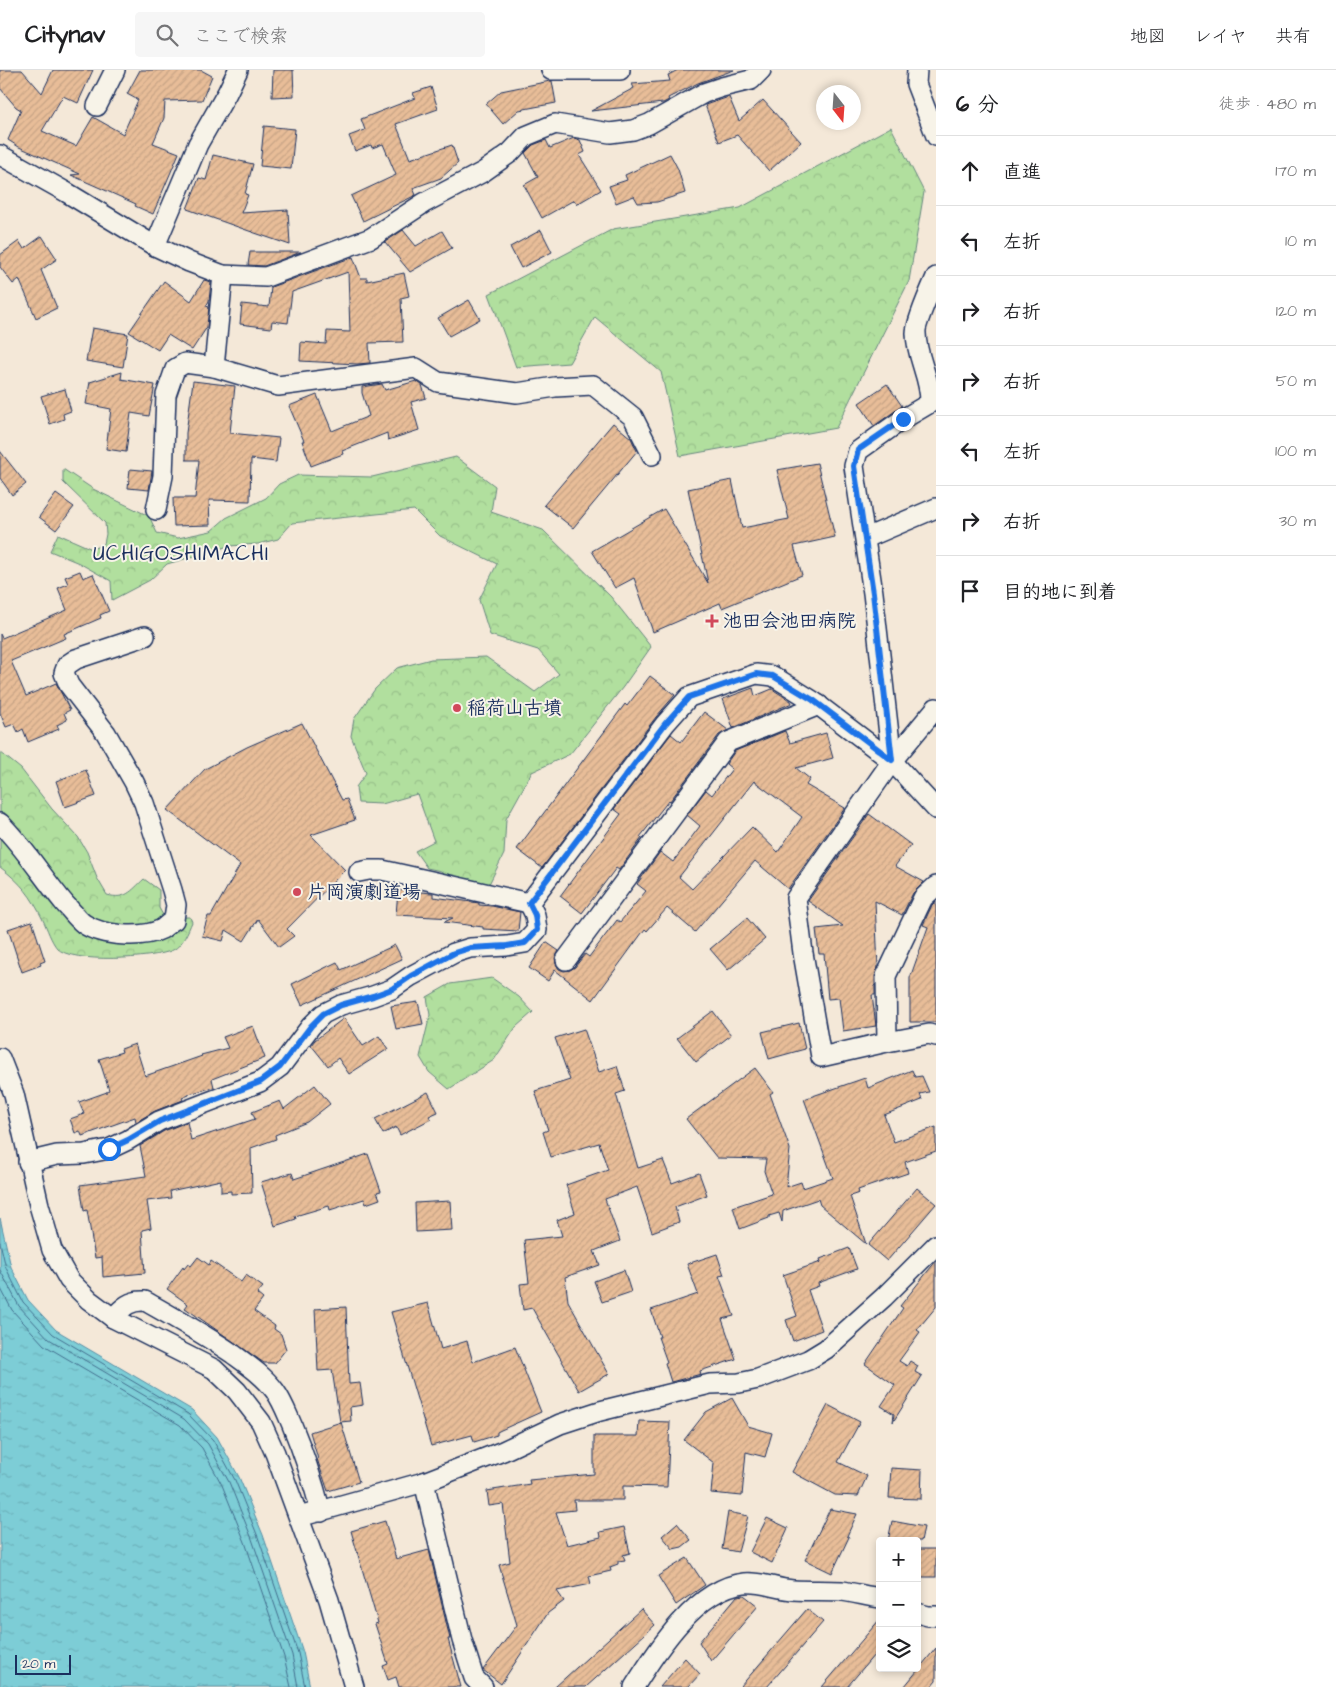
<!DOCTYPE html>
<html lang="ja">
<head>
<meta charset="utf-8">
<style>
  :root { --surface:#fff; --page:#f6f6f6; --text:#202124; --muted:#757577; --line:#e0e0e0 }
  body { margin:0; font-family:"Architects Daughter","Klee One",sans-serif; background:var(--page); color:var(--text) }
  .controls { position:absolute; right:15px; bottom:15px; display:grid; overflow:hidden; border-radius:5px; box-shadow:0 2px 8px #0003 }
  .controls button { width:45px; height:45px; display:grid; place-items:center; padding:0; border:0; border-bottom:1px solid var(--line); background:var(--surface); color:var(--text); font:25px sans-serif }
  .compass { position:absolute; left:816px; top:15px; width:45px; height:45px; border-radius:50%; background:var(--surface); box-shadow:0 2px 8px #0003; rotate:163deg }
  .scale { position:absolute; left:15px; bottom:12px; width:56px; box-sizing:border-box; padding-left:5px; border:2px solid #1b2f5e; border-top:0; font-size:14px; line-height:18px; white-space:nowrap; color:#1b2f5e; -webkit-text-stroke:4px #f7f3e8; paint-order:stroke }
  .stop { position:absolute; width:15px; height:15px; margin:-11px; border:4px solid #1a73e8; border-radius:50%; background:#fff }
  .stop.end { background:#1a73e8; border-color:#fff; box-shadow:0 1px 5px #0008 }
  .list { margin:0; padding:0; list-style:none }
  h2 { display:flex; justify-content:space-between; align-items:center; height:65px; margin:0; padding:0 20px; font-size:21px }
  h2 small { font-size:16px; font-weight:400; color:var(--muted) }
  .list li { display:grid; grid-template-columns:32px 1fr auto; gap:15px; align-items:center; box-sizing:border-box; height:70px; padding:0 20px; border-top:1px solid var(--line) }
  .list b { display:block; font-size:19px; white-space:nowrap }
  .list em { font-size:16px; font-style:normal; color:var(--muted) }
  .icon { flex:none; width:28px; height:28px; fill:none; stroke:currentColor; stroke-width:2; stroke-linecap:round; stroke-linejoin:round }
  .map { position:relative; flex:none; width:936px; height:1617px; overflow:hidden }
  header { display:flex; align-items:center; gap:30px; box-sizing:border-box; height:70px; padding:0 25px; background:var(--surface); border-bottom:1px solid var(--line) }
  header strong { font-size:24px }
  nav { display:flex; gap:28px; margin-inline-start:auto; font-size:18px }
  .search { width:350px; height:45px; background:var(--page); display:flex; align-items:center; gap:12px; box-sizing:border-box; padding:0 18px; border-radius:5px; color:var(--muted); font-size:19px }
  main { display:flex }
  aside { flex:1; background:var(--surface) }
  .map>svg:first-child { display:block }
</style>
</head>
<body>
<header>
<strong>Citynav</strong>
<div class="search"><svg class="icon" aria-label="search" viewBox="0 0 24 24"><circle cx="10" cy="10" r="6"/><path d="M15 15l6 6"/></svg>ここで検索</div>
<nav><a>地図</a><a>レイヤ</a><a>共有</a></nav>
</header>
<main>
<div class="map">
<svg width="936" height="1617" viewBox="0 0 936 1617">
  <defs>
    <pattern id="forest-crowns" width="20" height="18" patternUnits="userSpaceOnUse" patternTransform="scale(1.25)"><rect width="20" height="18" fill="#b1df9e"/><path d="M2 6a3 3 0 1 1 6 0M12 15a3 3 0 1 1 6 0" fill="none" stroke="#98c08a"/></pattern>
    <pattern id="water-ripples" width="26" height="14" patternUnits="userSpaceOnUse" patternTransform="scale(1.25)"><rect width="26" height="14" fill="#7dcdd6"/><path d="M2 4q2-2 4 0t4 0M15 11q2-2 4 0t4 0" fill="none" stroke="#6bb0ba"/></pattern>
    <pattern id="building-hatch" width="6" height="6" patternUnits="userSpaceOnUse" patternTransform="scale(1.25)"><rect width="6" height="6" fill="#e8bd98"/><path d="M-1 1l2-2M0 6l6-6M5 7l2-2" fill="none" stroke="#c6a385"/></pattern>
  </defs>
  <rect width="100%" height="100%" fill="#f4e8d8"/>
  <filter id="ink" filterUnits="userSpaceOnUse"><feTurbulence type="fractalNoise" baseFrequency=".02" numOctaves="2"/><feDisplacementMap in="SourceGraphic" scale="10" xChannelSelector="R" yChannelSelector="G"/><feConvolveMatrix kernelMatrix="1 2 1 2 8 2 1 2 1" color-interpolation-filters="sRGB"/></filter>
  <g filter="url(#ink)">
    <g fill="url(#forest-crowns)" stroke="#66877e">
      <path d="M891,57L924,122L909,211L836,358L680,386L661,302L595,247L569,293L516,297L489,224L613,159L740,138Z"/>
      <path d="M456,387L495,416L491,442L543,460L611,527L651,577L623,617L570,684L532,702L506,749L504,784L489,814L455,812L441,801L427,798L415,781L434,771L417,724L382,734L358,733L356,717L366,703L351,666L354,649L375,619L397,598L431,589L486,587L535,622L559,604L538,580L490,565L479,530L497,494L440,466L414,440L292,453L278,469L258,474L229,476L167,494L150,510L112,530L111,511L79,493L50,481L58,464L92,479L104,474L106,464L105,453L63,412V399L93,419L149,446L157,463L178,468L211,461L226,448L266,428L279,414L298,405L372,407Z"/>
      <path d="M0,682L21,699L52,739L78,767L87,782L97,808L107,825C126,830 131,821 144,809L159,820V838L164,847H190L192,852C188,861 183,875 173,880C154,889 71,894 57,878C51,871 47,858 43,850C31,825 22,814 0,797Z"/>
      <path d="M492,908L519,927L533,942L516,957L494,990L449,1019L429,1002L420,987L430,945L427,927L450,914Z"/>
    </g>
    <path fill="url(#water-ripples)" stroke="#568ea6" d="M0,1148L11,1197L28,1230L56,1260L192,1340L217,1367L239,1407L263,1465L303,1582L310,1617H0Z"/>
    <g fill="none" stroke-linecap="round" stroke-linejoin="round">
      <g stroke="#426e8e" stroke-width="1">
        <path d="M0,1172L6,1198L23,1232L53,1264L188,1344L213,1370L235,1410L258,1467L298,1583L305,1617"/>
        <path d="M0,1200L19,1236L49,1269L184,1349L208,1374L229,1412L252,1469L292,1585L298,1617"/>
        <path d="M0,1217L12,1240L44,1275L180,1355L202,1378L222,1415L245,1472L284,1587L291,1617"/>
      </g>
    </g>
    <g fill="url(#building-hatch)" stroke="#1b2f5e" fill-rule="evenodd">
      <path d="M0,0H22L42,23L53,0H93L78,33L63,26L42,61L76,76L93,47L123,64L138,30L127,24L140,0H201L212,6L202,30L165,31L164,48L153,73L179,83L153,144L135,136L136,134L71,105L80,104L19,77L8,70L21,40L16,37L0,18Z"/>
      <path d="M273,0H293L294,26L272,27Z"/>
      <path d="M678,0H734L698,13L668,28L669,30L663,33L591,41L634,18L632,14L670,11L668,5Z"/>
      <path d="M550,11H552L556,33L519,40L503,54L486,34L501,21Z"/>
      <path d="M431,17L438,39L396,54L410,89L452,75L458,93L441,108L413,118L416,125L363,151L351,126L396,105L383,74L372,78L371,75L355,81L349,66L365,60L361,49L415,28L413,23Z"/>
      <path d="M729,27L739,51L763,30L801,72L769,101L737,65L719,72L705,35Z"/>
      <path d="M264,56L295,59L291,99L260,96Z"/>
      <path d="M574,68L580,70L585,82L579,85L601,120L577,134L574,130L542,148L524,115L538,107L525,83L533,75L546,70L550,78Z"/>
      <path d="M670,84L678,99L685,123L657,132L638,133L634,126L616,133L609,116L627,110L625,105Z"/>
      <path d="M213,85L253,94L245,124L248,125L241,143L288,140L290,175L252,162L253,160L252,162L187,139L199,108L206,110Z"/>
      <path d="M403,160L416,176L442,161L452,178L410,202L385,172Z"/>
      <path d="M541,160L552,182L521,198L510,177Z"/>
      <path d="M42,166L57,189L41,200L57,238L36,248L19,209L13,214L0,197V185L19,171L24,179Z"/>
      <path d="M250,182H301L264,196L248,195Z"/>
      <path d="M353,187L361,208H367V211L404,203L409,226L401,228L403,272L369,273L370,293L357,294L300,291L301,272L326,274L327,261L350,262L348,202L292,222L288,253L272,251L271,258L240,254L242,234L269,237L271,217Z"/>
      <path d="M204,210L211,212L209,231L206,236L209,237L207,257L192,280L168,265L158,280L129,262L164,211L191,231Z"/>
      <path d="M469,230L480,249L449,266L438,248Z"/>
      <path d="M92,258L128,264L123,297L86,291Z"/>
      <path d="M122,302L121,309L155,315L149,346L131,343L126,382L106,379L111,339L86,334L90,312Z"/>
      <path d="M193,311L235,316L230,363L279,368L276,392L251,389L250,431L209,430L210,455L174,456L173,428H195L199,390H186V363Z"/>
      <path d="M416,311L422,315L426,328L411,332L419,360L388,370L387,363L342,381L343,384L311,396L302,371H304L289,336L317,325L332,361L369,346L362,323V317L382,314L385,320Z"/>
      <path d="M887,314L902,336L874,356L859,333Z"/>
      <path d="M65,319L71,341L63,344L64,349L50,354L41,326Z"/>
      <path d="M613,353L631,368L637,381L573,458L544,435Z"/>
      <path d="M0,381L26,414L12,425L0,408Z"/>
      <path d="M817,393L835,467L794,476L802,505L722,538L720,533L653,562L634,508L615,518L592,481L664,439L708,513L688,419L732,410L742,458L789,449L777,400Z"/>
      <path d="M130,399L152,401L149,420L128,418Z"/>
      <path d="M56,424L74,437L56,460L39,447Z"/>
      <path d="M80,501L83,508L93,504L109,541L100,545L101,548L64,564L66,568L11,591L26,626L56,613L70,640L64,643L67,650L57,655L59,659L28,672L23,659L18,662L14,654L6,657L0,643V564L2,568L67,540L58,518L68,514L65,507Z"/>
      <path d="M650,606L675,625L656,647L542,798L517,779L625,634L627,636Z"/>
      <path d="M753,618L755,626L772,619L791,631L792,633L733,658L723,629Z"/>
      <path d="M704,642L728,660L719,665L670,731L669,730L640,767L642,768L619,800L616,798L582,843L560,826L621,744L614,739L671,664L681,672Z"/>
      <path d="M302,653L342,730L347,729L355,750L311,765L345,800L287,859L294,866L279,877L258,849L244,871L226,860L223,871L202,866L208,846H211L240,795L167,740L205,699L247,677Z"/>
      <path d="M785,661L790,673L826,663L833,688L796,698L810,709L806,715L845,738L788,819L755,791L695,862L667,838L647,861L645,859L593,930L555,900L548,911L529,898L546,872L559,881L555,888L556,894L559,899L564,901L570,900L575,897L585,884L589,887L617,850L620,852L646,821L637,814L660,782L673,792L700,756L687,745L706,720L712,725L732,699L726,694L735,681ZM754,711L802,747L778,782L752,757L692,819L679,807Z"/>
      <path d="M86,700L96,726L65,737L56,711Z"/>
      <path d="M869,744L911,775L895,796L924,812L913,823L902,845L875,831L878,897L875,906V925H872L876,956L843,961L839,928L828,929L824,884H819L816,859L843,856L808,831Z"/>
      <path d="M398,820L432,823H433V827L472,832L479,833V835L492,836L520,842L518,861L483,859V857L444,852L453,848L396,845Z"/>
      <path d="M936,831V952H910V908L928,857L923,855L932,835Z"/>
      <path d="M747,848L765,869L728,900L710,879Z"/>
      <path d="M32,851L45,891L40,893L41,895L22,902L8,859Z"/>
      <path d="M395,875L402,889L302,935L292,914L337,892L341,900Z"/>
      <path d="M418,932L423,954L396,959L391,936Z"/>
      <path d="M713,941L731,965L696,992L677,968Z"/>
      <path d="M344,948L363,976L379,966L388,979L349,1004L338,988L328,996L311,975L315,970Z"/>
      <path d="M799,953L805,979L769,989L762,962Z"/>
      <path d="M253,956L265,988L212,1009L214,1017L189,1024V1025L182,1028L183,1030L155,1041L136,1052L135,1047L82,1066L80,1061L75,1063L70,1049L84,1044L79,1032L107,1022V1021L109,1020L99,989L122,982L121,979L135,974L145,1006L202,986L201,985L228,978L223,967Z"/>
      <path d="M584,959L599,1002L617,996L625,1021L616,1024L638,1098L663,1090L672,1113L699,1103L707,1125L675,1137L679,1152L652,1162L637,1117L605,1129L620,1171L594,1181L600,1195L565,1207L568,1231L609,1304L579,1321L532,1238L523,1240L520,1214L529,1213L524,1170L562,1166L557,1150L575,1143L566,1115L608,1100L599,1073L551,1087L543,1062L548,1060L535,1021L570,1010L555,968Z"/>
      <path d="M755,998L773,1022L770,1024L790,1079L786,1117L801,1112L803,1118L833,1108L804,1029L865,1008L868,1018L912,1000L915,1007L922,1006L929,1022L920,1024L922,1030L884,1045L894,1072L936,1057V1081L905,1092L908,1103L858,1120L859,1123L850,1126L866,1174L820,1135L818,1129L783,1141L782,1152L779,1143L769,1146V1148L740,1159L733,1137L772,1124L764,1101L766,1089L717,1088L686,1049Z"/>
      <path d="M315,1015L330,1034L307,1052L275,1065L276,1069L251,1078L252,1123L231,1124V1121L221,1122V1110L170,1121L171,1128L147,1131L151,1158L142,1160L145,1203L103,1207L102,1187L95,1188L87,1140L84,1141L80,1115L146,1106L140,1076L164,1061L187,1052L191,1070L255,1049L252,1042L280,1031L284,1039Z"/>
      <path d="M428,1022L438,1042L429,1046L431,1049L400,1065L396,1057L383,1064L375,1049Z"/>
      <path d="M368,1084L381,1121L377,1122L380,1129L366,1134L364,1129L330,1140L329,1136L295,1146L296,1149L275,1156L261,1112L292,1103L294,1109Z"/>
      <path d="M917,1118L936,1134L887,1191L868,1175Z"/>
      <path d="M450,1131L452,1160L416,1162L415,1133Z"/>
      <path d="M849,1178L857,1199L818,1213L819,1216L808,1220L822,1260L793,1271L786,1250L797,1246L783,1205L821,1192L820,1189Z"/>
      <path d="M717,1184L724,1205L719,1206L734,1246L722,1249L736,1289L700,1301L701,1304L671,1312L665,1293L667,1292L658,1267H660L651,1240L698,1224L687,1194Z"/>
      <path d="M198,1187L209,1195L211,1191L241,1212L246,1205L263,1217L257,1224L263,1229L254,1241L275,1256L274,1259L281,1264L286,1279L275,1293H264L185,1238L188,1234L167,1219L183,1197L184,1199L188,1194L191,1196Z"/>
      <path d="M936,1191V1237L917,1260L920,1262L899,1291L907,1296L910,1291L918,1296L915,1302L922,1306L893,1352L894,1344L881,1336L895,1315L865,1294L903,1238L900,1236Z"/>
      <path d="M624,1200L631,1222L602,1232L594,1211Z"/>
      <path d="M428,1233L441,1279L467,1271L473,1292L515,1277L541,1342L501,1360L497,1362V1365L474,1372L472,1365L431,1376L391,1242Z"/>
      <path d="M346,1237L349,1314L360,1313L363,1334V1335L350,1337L351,1351L340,1352L332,1300L318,1301L315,1239Z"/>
      <path d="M732,1328L748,1356L772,1363L765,1387L746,1382L742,1426L711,1423L714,1393L684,1370L706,1342Z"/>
      <path d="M828,1335L860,1352L838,1392L867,1406L858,1426L835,1425L792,1402Z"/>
      <path d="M639,1351L670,1352L667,1417L623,1416V1430H574L575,1440L556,1442L567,1475L601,1467L600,1462L624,1457L630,1483L623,1485L625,1490L618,1491V1494L610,1497L611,1501L589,1506L591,1514L557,1521L564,1531L548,1543L501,1614L483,1600L517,1555L499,1495L510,1492L503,1434L489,1436L487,1421L530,1414L529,1410L594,1404V1366H638Z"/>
      <path d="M341,1352L359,1412L328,1421L317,1389H318L310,1362Z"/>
      <path d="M891,1398L922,1400L921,1429L889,1428Z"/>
      <path d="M830,1439L857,1444L847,1466L849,1467L832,1503L805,1490Z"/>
      <path d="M728,1442L748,1446L738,1482L722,1479Z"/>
      <path d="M767,1448L788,1458L772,1493L750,1482Z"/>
      <path d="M385,1451L396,1489L429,1480L450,1569H448L461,1617H399L396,1607L388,1610L383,1596L388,1594L375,1554L378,1553L351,1461Z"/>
      <path d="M892,1451L924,1457L921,1471H888Z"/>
      <path d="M677,1453L691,1470L682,1477L673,1479L662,1466Z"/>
      <rect x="917" y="1479" width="19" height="28"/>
      <path d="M687,1488L705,1515L676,1535L658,1506Z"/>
      <path d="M744,1525L758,1536L711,1591L699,1572L737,1526Z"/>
      <path d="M641,1539L655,1555L586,1617H555Z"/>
      <path d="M807,1539L823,1552L767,1617H740Z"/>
      <path d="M880,1549V1578L847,1617H822Z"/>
      <path d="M936,1578V1611L931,1617H904Z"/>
      <path d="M685,1588L700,1604L688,1617H660Z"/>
    </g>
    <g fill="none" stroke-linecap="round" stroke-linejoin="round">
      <g stroke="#1b2f5e" stroke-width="22">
        <g id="minor">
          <path d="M551,0H620"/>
          <path d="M917,0L916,14L936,66"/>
          <path d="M97,36L115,0"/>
          <path d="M0,85L66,122L155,176L189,192L223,205L266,207L371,168L424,133L483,102L510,83L526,66L555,54L610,63L633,60L649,54L704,23L722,17L751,10L761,0"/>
          <path d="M155,176L198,74L227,23L238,0"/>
          <path d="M223,205L214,297L278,316L416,298L438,312L517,323L555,317L593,315L633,347L652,385"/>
          <path d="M156,440L163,406L166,325L175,299L185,293L214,297"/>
          <path d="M866,468L936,438"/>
          <path d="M936,638L892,691L796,828L803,883L821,987L887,972L929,964L936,966"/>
          <path d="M892,691L873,523L854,396L858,381L903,349L930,333C931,309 916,287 916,263C915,255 932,216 936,207"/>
          <path d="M0,753C25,778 43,808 65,834C71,840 77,849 84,854C102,866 142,869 162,859C166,856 170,852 174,850L176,835L172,820L144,733L134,712L106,663L69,615L64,603L67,595L76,589L145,566"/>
          <path d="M359,802L369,800H382L529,833"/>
          <path d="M566,890L728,672L819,635"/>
          <path d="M887,972L886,906L923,828L936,816"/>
          <path d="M0,988L14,1024L39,1135L52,1180L69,1210L89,1230L113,1248L214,1299L237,1321L261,1352L275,1383L329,1530L354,1617"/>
          <path d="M28,1092L57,1085L84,1084L109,1079L128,1070L159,1051L260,1012L280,997L311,956L323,944L341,935L373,926L392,919L411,906L454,883L470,878L507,876L525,873L537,860L535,845L529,833L665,654L689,627L756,604L773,606L813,631L892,691L936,739"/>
          <path d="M113,1248C123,1237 130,1230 145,1231C175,1248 204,1264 233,1284C248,1295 264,1306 275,1321C283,1332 287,1344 292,1355C304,1384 313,1412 321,1442"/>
          <path d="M424,1412L462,1570L474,1608L483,1617"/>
          <path d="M299,1447L424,1412L503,1381L560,1354L600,1341L710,1314L739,1313L758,1309L808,1290L826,1279L884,1227L936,1175"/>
          <path d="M917,1543L928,1546H936"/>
          <path d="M634,1617C657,1580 697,1518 744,1513C760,1511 776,1519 793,1520C809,1521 826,1520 842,1521C855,1523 867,1526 880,1528"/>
        </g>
      </g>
      <use href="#minor" stroke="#f7f3e8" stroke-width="19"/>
    </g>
  </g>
  <g fill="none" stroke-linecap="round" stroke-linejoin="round" filter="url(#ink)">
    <path stroke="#1a73e8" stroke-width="6" d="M109,1079L128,1070L160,1051L260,1012L280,997L311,956L323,944L341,935L373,926L392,919L411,906L454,883L470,878L507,876L525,873L537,860L535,845L529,833L665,654L689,627L756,604L773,606L813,630L892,690L873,523L854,396L858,380L903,349"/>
  </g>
  <g fill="#d1495b" stroke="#f7f3e8" stroke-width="2">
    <path d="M709.5 543.5h5v5h5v5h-5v5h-5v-5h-5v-5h5z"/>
    <circle cx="457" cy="638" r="5"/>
    <circle cx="297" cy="822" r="5"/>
  </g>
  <g text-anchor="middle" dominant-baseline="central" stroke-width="4" stroke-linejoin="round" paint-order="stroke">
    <g font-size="19" font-weight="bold" fill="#1b2f5e" stroke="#f7f3e8" text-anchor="start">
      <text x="723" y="551">池田会池田病院</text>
      <text x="467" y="638">稲荷山古墳</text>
      <text x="307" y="822">片岡演劇道場</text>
    </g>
    <g font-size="21" letter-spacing="1" fill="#1b2f5e" stroke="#f7f3e8">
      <text x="181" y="483">UCHIGOSHIMACHI</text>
    </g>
  </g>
</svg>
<div class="controls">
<button>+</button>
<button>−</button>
<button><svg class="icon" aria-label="layers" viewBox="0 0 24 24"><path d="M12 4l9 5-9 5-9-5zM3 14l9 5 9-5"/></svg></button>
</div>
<svg class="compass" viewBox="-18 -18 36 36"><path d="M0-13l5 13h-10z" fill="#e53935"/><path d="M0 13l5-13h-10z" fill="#757577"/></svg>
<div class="scale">20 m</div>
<div class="stop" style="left:109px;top:1079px"></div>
<div class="stop end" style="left:903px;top:349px"></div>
</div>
<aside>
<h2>6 分<small>徒歩 · 480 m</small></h2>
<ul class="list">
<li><svg class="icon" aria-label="ahead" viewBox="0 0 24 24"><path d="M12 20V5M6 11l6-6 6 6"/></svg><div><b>直進</b></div><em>170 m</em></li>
<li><svg class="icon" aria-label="left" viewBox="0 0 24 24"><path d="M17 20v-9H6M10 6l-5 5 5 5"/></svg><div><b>左折</b></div><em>10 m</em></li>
<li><svg class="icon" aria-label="right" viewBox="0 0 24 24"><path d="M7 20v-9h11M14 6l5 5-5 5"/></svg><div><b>右折</b></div><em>120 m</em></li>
<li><svg class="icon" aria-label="right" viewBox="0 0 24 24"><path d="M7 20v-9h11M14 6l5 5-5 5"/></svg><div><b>右折</b></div><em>50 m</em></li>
<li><svg class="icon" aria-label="left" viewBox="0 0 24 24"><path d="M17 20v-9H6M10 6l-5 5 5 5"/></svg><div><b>左折</b></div><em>100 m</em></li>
<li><svg class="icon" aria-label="right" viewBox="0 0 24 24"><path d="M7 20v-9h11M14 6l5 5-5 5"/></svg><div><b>右折</b></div><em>30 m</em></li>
<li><svg class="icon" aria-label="arrive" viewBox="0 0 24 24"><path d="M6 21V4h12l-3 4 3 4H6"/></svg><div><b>目的地に到着</b></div></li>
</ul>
</aside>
</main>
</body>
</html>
